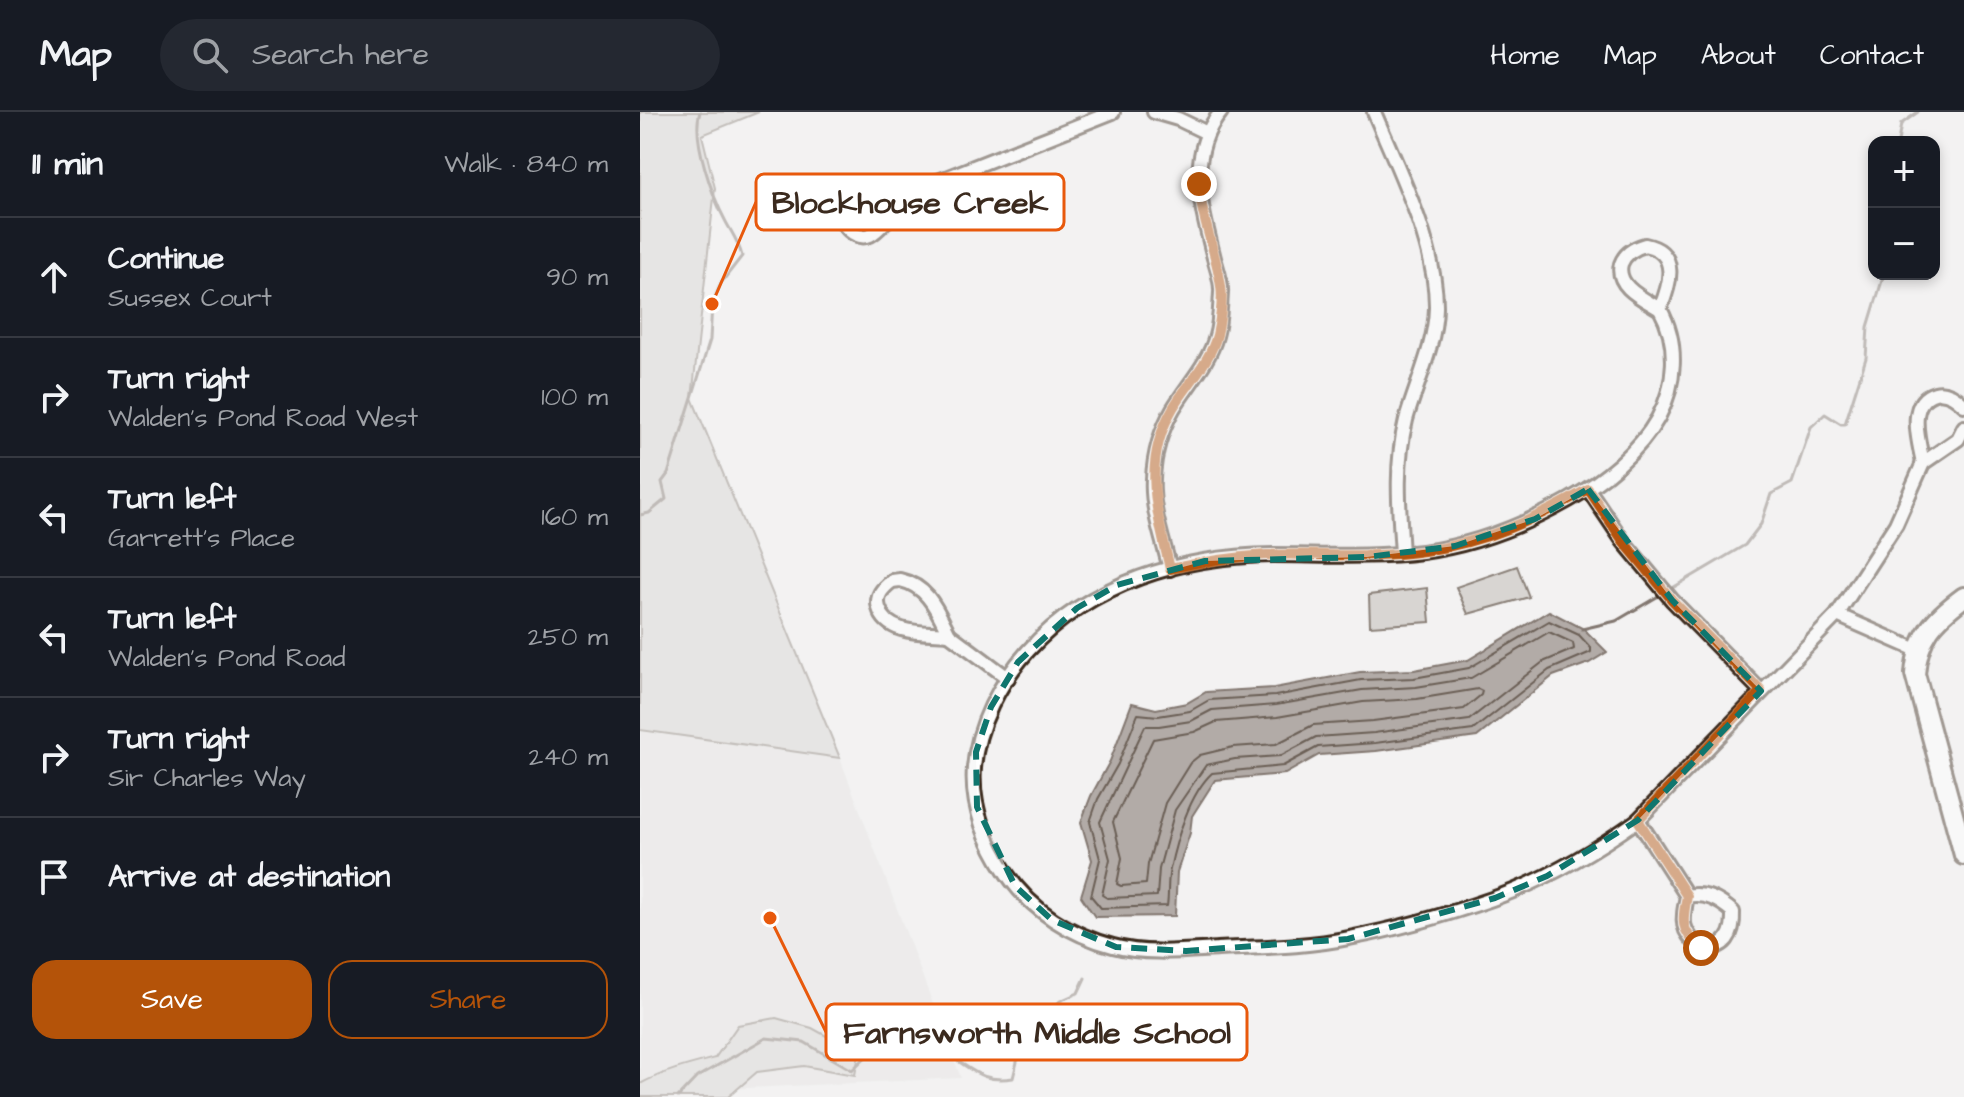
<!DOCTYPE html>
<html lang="en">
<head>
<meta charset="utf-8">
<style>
  :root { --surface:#171b24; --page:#242831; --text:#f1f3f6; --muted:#9ea1a6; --line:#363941; --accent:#b45309 }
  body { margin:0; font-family:"Architects Daughter",sans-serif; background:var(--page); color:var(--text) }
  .controls { position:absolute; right:24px; top:24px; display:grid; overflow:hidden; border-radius:16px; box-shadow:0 4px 12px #0003 }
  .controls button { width:72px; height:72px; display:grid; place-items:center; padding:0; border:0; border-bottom:2px solid var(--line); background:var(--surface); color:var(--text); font:40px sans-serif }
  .stop { position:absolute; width:24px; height:24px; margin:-18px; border:6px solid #b45309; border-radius:50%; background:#fff }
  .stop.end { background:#b45309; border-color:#fff; box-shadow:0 2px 8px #0008 }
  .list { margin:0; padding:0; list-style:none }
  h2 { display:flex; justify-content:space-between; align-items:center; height:104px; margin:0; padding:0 32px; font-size:34px }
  h2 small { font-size:26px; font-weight:400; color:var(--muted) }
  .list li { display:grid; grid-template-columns:52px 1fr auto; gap:24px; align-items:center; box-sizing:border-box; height:120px; padding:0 32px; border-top:2px solid var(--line) }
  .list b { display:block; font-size:30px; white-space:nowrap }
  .list p { margin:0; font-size:26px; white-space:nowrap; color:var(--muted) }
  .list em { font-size:26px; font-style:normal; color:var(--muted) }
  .actions { display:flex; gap:16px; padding:24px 32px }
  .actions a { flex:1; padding:18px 0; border:2px solid var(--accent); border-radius:24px; text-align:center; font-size:28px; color:var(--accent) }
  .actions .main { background:var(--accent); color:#fff }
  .icon { flex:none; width:44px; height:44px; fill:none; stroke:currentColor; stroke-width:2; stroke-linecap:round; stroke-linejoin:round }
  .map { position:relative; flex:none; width:1324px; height:985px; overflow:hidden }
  header { display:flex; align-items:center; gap:48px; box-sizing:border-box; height:112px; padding:0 40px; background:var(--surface); border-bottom:2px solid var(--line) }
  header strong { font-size:38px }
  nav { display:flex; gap:44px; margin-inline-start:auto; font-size:28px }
  .search { width:560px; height:72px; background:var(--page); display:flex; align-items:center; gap:20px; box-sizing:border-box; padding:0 28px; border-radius:44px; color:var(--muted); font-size:30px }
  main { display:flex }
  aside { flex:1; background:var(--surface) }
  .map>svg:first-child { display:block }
</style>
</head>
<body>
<header>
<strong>Map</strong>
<div class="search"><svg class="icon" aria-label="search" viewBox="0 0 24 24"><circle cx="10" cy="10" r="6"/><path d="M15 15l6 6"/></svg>Search here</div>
<nav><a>Home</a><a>Map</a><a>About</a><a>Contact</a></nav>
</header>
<main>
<aside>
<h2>11 min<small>Walk · 840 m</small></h2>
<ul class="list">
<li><svg class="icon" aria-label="ahead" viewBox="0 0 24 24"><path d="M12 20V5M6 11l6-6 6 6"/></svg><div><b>Continue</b><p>Sussex Court</p></div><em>90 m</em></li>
<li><svg class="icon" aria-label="right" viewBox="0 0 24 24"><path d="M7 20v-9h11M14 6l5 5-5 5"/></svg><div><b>Turn right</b><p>Walden's Pond Road West</p></div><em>100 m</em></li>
<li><svg class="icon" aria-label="left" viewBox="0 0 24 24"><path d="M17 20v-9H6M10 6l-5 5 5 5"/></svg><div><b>Turn left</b><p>Garrett's Place</p></div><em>160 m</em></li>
<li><svg class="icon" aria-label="left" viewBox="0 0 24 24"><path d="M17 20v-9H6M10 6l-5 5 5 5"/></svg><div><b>Turn left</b><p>Walden's Pond Road</p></div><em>250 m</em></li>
<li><svg class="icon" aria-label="right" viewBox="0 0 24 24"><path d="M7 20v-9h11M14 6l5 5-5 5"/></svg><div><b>Turn right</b><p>Sir Charles Way</p></div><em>240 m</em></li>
<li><svg class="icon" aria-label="arrive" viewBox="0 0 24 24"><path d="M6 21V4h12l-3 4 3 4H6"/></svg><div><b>Arrive at destination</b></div></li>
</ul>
<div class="actions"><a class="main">Save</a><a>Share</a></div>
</aside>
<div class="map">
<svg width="1324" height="985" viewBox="0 0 1324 985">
  <rect width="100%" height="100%" fill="#f3f2f2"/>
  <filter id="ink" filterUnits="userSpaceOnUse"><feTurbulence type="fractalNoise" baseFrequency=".0125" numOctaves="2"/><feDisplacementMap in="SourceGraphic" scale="16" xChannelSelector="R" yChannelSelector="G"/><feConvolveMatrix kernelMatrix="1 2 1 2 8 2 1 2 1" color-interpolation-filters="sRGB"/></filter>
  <g filter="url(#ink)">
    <path fill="#e6e3e2" d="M0,618L200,646L321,966L0,981Z"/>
    <g fill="#d8d5d2" stroke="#8a8078" stroke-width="2">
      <path d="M0,0H119L62,23L75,76L52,286L200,646L0,618Z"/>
      <path d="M877,454L889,485L828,502L816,475Z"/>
      <path d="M787,476L790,510L730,514L729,483Z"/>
      <path d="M136,906L172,916L219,942L215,963L164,954L117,960L88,985H0V972C24,959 48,953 75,946L98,913Z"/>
    </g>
    <path fill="#b2aba7" stroke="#827770" stroke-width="2" d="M909,499L944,517L967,540L949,551L913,564L837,625L736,639L679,643L645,662L575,668L552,704L550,721L537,760L535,804L455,805L441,784L452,748L441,710L451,684L470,649L492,591L516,597L547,591L566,580L634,576L720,560L774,558L828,548Z"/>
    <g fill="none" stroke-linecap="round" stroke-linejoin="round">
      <g stroke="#6b5e55" stroke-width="2">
        <path d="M909,509L939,523L951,536V540L909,558L833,618L735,631L678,635L643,654L572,661C550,681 536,728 530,757C527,769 529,782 527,794L461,796L451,784L460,747L450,710L458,687L478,652L498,602L518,604L550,599L569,588L635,584L721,568L774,566L829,556Z"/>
        <path d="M909,520L933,531L934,537L903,550L829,608L734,621L676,625L640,644L595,647L566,653L535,698L519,757L517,784L467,786L462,783L470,747L460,710L505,614H519L551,609L572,598L636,593L722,578L776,575L831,566Z"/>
        <path d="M838,577L842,579L841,583L824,597L733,609L673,613L636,632L593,635L560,643L550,651L525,691L508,752L506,772L481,774L477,772L482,746L473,710L513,627L554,620L576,610L637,605L723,590L777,587Z"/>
      </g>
      <g stroke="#827770" stroke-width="3">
        <path d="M1258,30L1261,12L1278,0"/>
        <path d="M0,403L9,401L26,387L22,370L28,362L70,228L72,192L81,171L102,144C98,129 93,123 86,110C73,86 51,26 60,0"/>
        <path d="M1029,478L1105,433L1121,412L1131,382L1152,371L1171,315L1185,302L1201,312H1205L1226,246L1228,215L1244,162"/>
        <path d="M942,517L976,509L1022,482"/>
        <path d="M38,985L57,965L126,926L164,930L212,958L252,920L259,921L267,933C279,936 293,936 304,941C332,955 338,971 373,966L382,930L420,889L438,881L445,866"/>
      </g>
      <g stroke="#3b2a1e" stroke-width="18">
        <g id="street">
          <path d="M514,0L538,7L567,21"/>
          <path d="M734,0C758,57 797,134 796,196C795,234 776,272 766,308C755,353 759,396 762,441"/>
          <path d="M226,72L270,80C261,90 241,118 230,123C211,131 189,101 204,81Z"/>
          <path d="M270,80L473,0"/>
          <path d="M1005,133C1040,140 1030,173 1020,197C1004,187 975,175 981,152C985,141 994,136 1005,133Z"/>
          <path d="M1020,197C1039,231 1036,273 1018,306C999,340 963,369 929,388C883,414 835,433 782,440C732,446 683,443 633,443C543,444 450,470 388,539C360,570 337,614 334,656C331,694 347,732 367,762C392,799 431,823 473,834C506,843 544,839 578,837C622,835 666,835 709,826C757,817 806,803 852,787C904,769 953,740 998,708L1197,503L1256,412L1283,351"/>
          <path d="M1324,293C1317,286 1306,278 1295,281C1266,289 1279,330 1283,351L1318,327L1324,315"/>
          <path d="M948,377L983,429L1032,488L1121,579"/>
          <path d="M530,457C523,428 511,396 513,367C514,343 521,318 533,297C547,273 569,251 576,224C580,211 580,195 581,181C582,170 577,157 574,146C562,98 545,43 581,0"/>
          <path d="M260,468C288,474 297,498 309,522C286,520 247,524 239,496C235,484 243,476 252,469Z"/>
          <path d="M1197,503L1277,538"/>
          <path d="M309,522L368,566"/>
          <path d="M998,708L1047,784C1042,809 1040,819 1061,836C1086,838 1094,823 1093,800C1079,788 1065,780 1047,784"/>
        </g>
      </g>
      <g stroke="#3b2a1e" stroke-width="24">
        <path id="secondary" d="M1324,485C1294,507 1278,524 1275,562L1324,743"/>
      </g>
      <use href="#street" stroke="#fff" stroke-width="12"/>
      <use href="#secondary" stroke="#fff" stroke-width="18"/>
    </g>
  </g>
  <g fill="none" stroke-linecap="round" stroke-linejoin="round" filter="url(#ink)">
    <path stroke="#b45309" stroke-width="10" d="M559,72C561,107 576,139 581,174C583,188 580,209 577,223C570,250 547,272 533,296C501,351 517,399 530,457C562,450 594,445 626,443C679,441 732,447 784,439C846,430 894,408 948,377L983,429L1032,488L1121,579L998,708L1047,784C1042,809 1040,819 1061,836"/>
  </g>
  <path d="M0 0H1324V985H0ZM948,377L1032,488L1121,579L998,708L907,764L855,786L708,827L546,839L476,835L412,808L375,774L337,695L336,640L351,595L378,550L437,496L477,473L565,449L727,445L815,434L895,407Z" fill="#f3f2f2" fill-opacity=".55" fill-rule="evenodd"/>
  <path fill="none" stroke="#0f766e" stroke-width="6" stroke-dasharray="16 10" stroke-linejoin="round" d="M948,377L1032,488L1121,579L998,708L907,764L855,786L708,827L546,839L476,835L412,808L375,774L337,695L336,640L351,595L378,550L437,496L477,473L565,449L727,445L815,434L895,407Z"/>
  <path fill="none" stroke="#e8590c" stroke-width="3" d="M72 192L116 90M130 806L186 920"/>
  <g fill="#e8590c" stroke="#fff" stroke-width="3">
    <circle cx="72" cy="192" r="8"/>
    <circle cx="130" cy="806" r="8"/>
  </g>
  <g fill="#fff" stroke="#e8590c" stroke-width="3">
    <rect x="116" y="62" width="308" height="56" rx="8"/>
    <rect x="186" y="892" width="421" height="56" rx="8"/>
  </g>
  <g font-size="32" text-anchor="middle" font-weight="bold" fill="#3b2a1e">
    <text x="270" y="101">Blockhouse Creek</text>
    <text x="397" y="931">Farnsworth Middle School</text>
  </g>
</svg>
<div class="controls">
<button>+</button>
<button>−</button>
</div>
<div class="stop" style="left:1061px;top:836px"></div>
<div class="stop end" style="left:559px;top:72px"></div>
</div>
</main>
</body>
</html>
